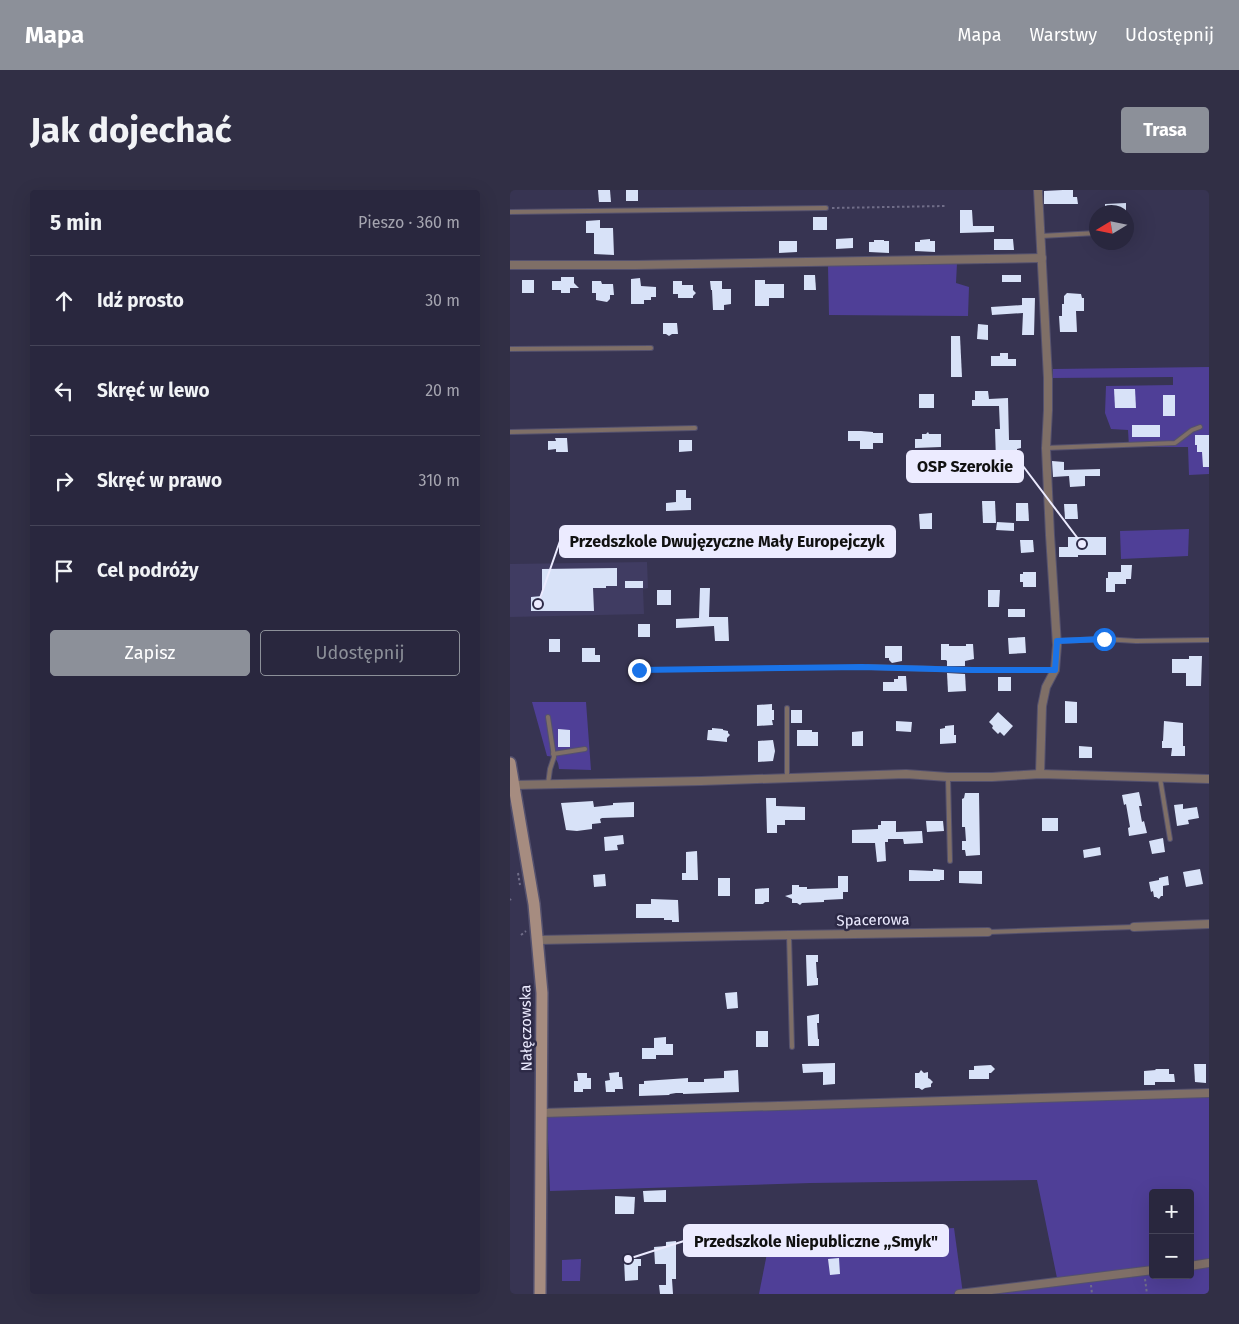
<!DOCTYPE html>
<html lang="pl">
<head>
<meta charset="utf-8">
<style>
  :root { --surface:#29273e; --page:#312f45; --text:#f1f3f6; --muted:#a5a5b0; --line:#454458; --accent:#8c9099 }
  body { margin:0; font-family:"Fira Sans",sans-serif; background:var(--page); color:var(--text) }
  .controls { position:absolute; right:15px; bottom:15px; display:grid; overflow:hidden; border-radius:5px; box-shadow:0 5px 20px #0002 }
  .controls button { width:45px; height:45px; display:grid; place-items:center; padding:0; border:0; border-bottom:1px solid var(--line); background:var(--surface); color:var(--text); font:25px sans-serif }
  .compass { position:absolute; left:579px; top:15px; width:45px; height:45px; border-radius:50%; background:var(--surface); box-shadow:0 5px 20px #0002; rotate:260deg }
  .stop { position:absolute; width:15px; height:15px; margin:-11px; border:4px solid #1a73e8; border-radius:50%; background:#fff }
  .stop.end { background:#1a73e8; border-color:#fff; box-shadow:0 1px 5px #0008 }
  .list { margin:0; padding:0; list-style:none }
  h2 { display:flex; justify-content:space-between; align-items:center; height:65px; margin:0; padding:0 20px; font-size:21px }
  h2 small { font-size:16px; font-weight:400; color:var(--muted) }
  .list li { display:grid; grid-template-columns:32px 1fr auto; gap:15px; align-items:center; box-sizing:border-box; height:90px; padding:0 20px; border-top:1px solid var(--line) }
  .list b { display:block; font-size:19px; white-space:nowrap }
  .list em { font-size:16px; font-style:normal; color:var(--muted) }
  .actions { display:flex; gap:10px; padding:15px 20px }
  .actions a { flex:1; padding:11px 0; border:1px solid var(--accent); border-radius:5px; text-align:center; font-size:18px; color:var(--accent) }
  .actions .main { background:var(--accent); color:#fff }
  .icon { flex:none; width:28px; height:28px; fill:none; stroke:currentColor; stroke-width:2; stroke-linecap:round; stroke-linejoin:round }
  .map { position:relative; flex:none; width:699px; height:1104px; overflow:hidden; border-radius:5px }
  header { display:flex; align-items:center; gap:30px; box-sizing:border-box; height:70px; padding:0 25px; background:var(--accent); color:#fff }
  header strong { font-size:24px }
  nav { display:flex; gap:28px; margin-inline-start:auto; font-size:18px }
  .intro { display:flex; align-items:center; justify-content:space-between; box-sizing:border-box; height:120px; padding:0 30px }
  h1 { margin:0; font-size:35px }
  .button { padding:12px 22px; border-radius:5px; background:var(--accent); color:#fff; font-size:18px; font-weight:700 }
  main { display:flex; gap:30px; padding:0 30px }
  aside { flex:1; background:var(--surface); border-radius:5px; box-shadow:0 5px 20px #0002 }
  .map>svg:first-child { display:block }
</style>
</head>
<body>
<header>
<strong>Mapa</strong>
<nav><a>Mapa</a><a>Warstwy</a><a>Udostępnij</a></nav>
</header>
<div class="intro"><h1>Jak dojechać</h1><a class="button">Trasa</a></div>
<main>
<aside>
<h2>5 min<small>Pieszo · 360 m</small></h2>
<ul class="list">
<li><svg class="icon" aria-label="ahead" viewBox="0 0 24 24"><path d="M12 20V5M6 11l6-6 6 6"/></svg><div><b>Idź prosto</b></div><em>30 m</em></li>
<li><svg class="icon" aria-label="left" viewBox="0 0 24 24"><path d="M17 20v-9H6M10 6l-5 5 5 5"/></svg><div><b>Skręć w lewo</b></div><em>20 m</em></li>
<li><svg class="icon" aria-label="right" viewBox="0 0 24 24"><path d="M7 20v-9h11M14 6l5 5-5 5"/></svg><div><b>Skręć w prawo</b></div><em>310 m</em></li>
<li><svg class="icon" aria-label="arrive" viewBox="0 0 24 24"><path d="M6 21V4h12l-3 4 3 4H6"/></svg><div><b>Cel podróży</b></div></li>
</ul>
<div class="actions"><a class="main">Zapisz</a><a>Udostępnij</a></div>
</aside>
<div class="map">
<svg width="699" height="1104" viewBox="0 0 699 1104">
  <rect width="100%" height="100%" fill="#373452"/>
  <path fill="#403c62" d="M137,372L138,398L133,399L134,424L0,427V374Z"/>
  <g fill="#4f3f97" fill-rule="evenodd">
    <path d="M447,73L446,93L459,97L458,126L319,125L318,76Z"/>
    <path d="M699,177V284L679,285L678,257H619L618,240L601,239L595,223L596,196L663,195V187L543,188V179Z"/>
    <path d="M679,339L678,366L611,369L610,341Z"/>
    <path d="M22,512H76L81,580L49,579C48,570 46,567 37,566Z"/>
    <path d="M699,901V1104H470L548,1093L527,990L301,993L40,1001L37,924ZM643,1003H680V1085H643Z"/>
    <path d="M444,1038L453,1104H249L260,1048Z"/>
    <path d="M71,1069L70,1091H52V1070Z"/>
  </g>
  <g fill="#d8e2f8">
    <path d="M88,0H100L101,12H89Z"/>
    <rect x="116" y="0" width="12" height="11"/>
    <path d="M553,0H563V7H567L568,14H534V1Z"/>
    <path d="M616,13V22H595V14Z"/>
    <path d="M450,20H462L463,36H484V42L450,43Z"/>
    <rect x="303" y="27" width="14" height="13"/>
    <path d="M90,30V38H103L104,65L84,64V43H76V31Z"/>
    <path d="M343,48V58L326,59V49Z"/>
    <path d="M420,49V51H425V62L405,61V52H410V50Z"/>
    <path d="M484,49H503L504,60H484Z"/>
    <path d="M364,50H374V51H379V63L359,62V52H364Z"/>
    <path d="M269,51H287V62L269,63Z"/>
    <path d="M294,85H305L306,100H294Z"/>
    <rect x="492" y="85" width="19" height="7"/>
    <path d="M51,87H64V93L69,98H60V103H51V100H42V91H51Z"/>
    <path d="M130,88L131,96L146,97V107H141V110H134V114H121V89Z"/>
    <rect x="12" y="90" width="12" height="13"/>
    <path d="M245,90H255V94H274V108H259V116H245Z"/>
    <path d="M82,91H91L92,94H103L104,105H100V109L97,112L86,110V103H82Z"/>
    <path d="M163,91H172V95H183V100L186,103L183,106V108H168V104H163Z"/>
    <path d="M200,91H212V99H221V114L214,115V120H203L202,100H201Z"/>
    <path d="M557,103L571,104L572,108H574V121H566L567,142H550L549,126H552V114H554V106Z"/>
    <path d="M512,108H525L524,145H512L513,123L482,125L481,117L512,115Z"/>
    <path d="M153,133H167L168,144H162L159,146L156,144H153Z"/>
    <path d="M468,134L478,135V150L467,149Z"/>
    <path d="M441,146H450L452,187H441Z"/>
    <path d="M490,163H498V169H506V176H481V166H490Z"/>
    <path d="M604,199H625L626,218H605Z"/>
    <path d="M465,201H478L479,209L498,208L499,250H511V258L507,259V265H499V271H486L485,239H490L489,216H462V210H465Z"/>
    <rect x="409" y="204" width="15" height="14"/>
    <rect x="653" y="205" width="12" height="21"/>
    <rect x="622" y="235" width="28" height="12"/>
    <path d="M338,241H351L363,242V243H373V253H363V259H350V251H338Z"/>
    <path d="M418,242L419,244H431V257L405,258V249H412V244H416Z"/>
    <path d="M685,245H699V277H693L692,262H687V255H685Z"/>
    <path d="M45,248H57L58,262H46V259L38,260V251H46Z"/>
    <path d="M169,250H182V261L169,262Z"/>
    <path d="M542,271L554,272V280L590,279V286H575V296L560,297L559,286L543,287Z"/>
    <path d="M166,300H176V308H181V320L156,321V313L166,312Z"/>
    <path d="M472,311H485L486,333H473Z"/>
    <path d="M506,313H518L519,331H506Z"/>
    <path d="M554,314H567L568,329H555Z"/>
    <path d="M422,323V339H410L409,324Z"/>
    <path d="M487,332L504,333V341L486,340Z"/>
    <path d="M558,347H596V365H568V367H549V357H558Z"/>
    <path d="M510,350H523L524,362L511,363Z"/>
    <path d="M611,375H622L621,389H616V394H605V402H596V388H598V382H611Z"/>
    <path d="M107,378V396H96V398H83L84,421H21V407L32,406V379Z"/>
    <path d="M513,382H526V397H513V392H510V384H513Z"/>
    <rect x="115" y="391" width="18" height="7"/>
    <path d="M190,398H200L199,427H218L219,451H205L204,436L166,438V429L189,428Z"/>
    <rect x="147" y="400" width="14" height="15"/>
    <path d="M478,400H490L489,417H478Z"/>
    <rect x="498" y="419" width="17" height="8"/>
    <rect x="128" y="434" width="12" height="13"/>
    <path d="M515,447L516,463L499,464L498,448Z"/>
    <rect x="39" y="449" width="11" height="13"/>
    <path d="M431,454H439V456H456V454H463L464,469L455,471V476H437V471L436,470H431Z"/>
    <path d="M375,456H392V471L382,473L379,470V468H375Z"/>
    <path d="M72,458H85V465H90V472H72Z"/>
    <path d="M679,466H692L691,496H676V483H662V469H679Z"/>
    <path d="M437,483L455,484L456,501L438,502Z"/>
    <path d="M388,486H396L397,501H373V492H384V489H388Z"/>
    <rect x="488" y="487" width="13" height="14"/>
    <path d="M555,511L567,512V533H555Z"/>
    <path d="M262,514V520H264V530H262L263,535L247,536V515Z"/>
    <rect x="281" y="520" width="11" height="13"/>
    <path d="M488,522L503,536L494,546L490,542L488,544L482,538L483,536L479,532Z"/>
    <path d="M386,531L402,532L401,542L386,541Z"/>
    <path d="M654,531L673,533V556H675V566H661L662,558H652V551H653Z"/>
    <path d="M444,535V545H446V553L430,554V539L435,538V536Z"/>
    <path d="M202,538L213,539V540L218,541V543L220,545L217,548V552L197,550L198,540H202Z"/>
    <path d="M48,539L60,540V557H48Z"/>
    <path d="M287,540H302V542H308V556H287Z"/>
    <path d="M353,541V556H342V542Z"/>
    <path d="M263,550L265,561L263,571L248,572V551Z"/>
    <path d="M569,556L582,557V568H569Z"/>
    <path d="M629,602L632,616H629L632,632L634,631L637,643L619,646L618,638L620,637L616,614L614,615L612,605Z"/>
    <path d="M455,603H469L470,665L456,666L455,660H452V651H456L455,637H452V609L454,608Z"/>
    <path d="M256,608H266V616L295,617V630H275V635H267V643H257Z"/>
    <path d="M83,611L84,617L103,615V613L124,612V627L92,628L90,629L91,633L82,634V639L67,641L56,640L51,613Z"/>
    <path d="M673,614V619L687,617L689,628L678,630L679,634L667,636L664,615Z"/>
    <rect x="532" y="628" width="16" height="13"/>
    <path d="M371,631H386V642L412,641L413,653L394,654L393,649H378V652H375L376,671L367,672L365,653H342V640L368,639V635H371Z"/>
    <path d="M416,631H433L434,641L417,642Z"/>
    <path d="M113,645L114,654L107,655L108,660L95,661L94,647Z"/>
    <path d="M653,648L655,662L642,664L639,651Z"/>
    <path d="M590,657L591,665L574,668L573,660Z"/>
    <path d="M187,661L188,690H172V683H176V662Z"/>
    <path d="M423,679L434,680V690H430V691H399V680L423,681Z"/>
    <path d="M690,679L693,694L676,697L673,682Z"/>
    <path d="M449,681H472V694L449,693Z"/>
    <path d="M95,684L96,696L84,697L83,685Z"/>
    <path d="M328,686H338V702H333V709L314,710V712L292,713L290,715L287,713H282V709L275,706L282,704V695H289V697H297V699L328,698Z"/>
    <path d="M658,686L659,695L653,696V706H651L649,709L646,707H644L643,701L641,702L639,692L649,690V688Z"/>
    <rect x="208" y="688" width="12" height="18"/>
    <path d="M259,698V712H255L253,714H245V699Z"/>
    <path d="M141,709L168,710L169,732H162V730H154V728H126V714H141Z"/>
    <path d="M296,765H308V772H306L307,788H308V795L297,796Z"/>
    <path d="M227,802L228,818L217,819L215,803Z"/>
    <path d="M309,824V833H307L308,849H309V856H298L297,826Z"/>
    <rect x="246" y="841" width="12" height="16"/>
    <path d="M156,847V854H163V865H146V869H132V858H144V848Z"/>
    <path d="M325,873V894L313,895V882L293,883L292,874Z"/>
    <path d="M684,874H696V893L685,892Z"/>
    <path d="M481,875L485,879L481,883H479V889H459V880H464V876Z"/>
    <path d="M645,879H659V884H664L665,892H645V895H634V881L646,880Z"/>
    <path d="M228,880L229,902L173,904V903H166L160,904L159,905L129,906V894H134V891L178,888V892H194V889L214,888V881Z"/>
    <path d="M411,880L414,883L418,882V888L420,889L423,892L421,894V897L415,898L412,900L409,898H405V883H409Z"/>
    <path d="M109,882V887H112L113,899H105V902H96L95,891L100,890L99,883Z"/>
    <path d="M67,883H77V888H81V899H73V902H64V891H68Z"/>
    <path d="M156,1000V1012H134L133,1001Z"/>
    <path d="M105,1006L125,1007L124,1024H105Z"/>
    <path d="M166,1051V1089H162L163,1104H150L149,1095H156V1074H145L144,1057L156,1056V1052Z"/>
    <path d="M329,1068L330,1084L320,1085L318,1069Z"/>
    <path d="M114,1069H131V1076H128V1090L115,1091Z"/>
  </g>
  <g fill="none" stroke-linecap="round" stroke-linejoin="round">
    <g stroke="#54516e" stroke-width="6">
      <g id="lane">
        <path d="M0,22L316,18"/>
        <path d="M616,42H617"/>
        <path d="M531,46L586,43"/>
        <path d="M0,159L141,158"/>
        <path d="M0,242L185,238"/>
        <path d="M536,258L665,253L682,240L690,237"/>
        <path d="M547,451L593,449L626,451L699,450"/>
        <path d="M358,477L463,480H545"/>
        <path d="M277,518V589"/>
        <path d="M43,564L75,559"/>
        <path d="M438,587L440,671"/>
        <path d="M650,588L660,649"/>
        <path d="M38,594L40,579L44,567L38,527"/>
        <path d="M479,742L624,737"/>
        <path d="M279,745L282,857"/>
      </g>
    </g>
    <g stroke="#54516e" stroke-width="10">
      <g id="street">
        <path d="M528,0L538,188V220L536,258L540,345L547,455L545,480L536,497L532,516L530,584"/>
        <path d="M0,75H126L532,68"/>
        <path d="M4,595L191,591L396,584L438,587H482L530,584L699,589"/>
        <path d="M624,737L699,734"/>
        <path d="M28,750L279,745L478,742"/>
        <path d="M32,923L699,903"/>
        <path d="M680,1076L699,1073"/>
        <path d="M449,1104L643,1080"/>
      </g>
    </g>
    <g stroke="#54516e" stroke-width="14">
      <path id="secondary" d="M0,573L24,714L32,803L30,1104"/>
    </g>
    <g stroke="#706d88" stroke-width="2" stroke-dasharray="2.5 2.5" stroke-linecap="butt">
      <path d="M322,18L435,16"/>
      <path d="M129,480L352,477"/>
      <path d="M8,683L10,695"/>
      <path d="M0,710L1,709"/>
      <path d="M11,745L16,741"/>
      <path d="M635,1089L637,1104"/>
      <path d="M581,1095L582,1104"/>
    </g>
    <use href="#lane" stroke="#7f6f67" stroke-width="4"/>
    <use href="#street" stroke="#7f6f67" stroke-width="8"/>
    <use href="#secondary" stroke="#a68c80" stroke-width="11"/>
  </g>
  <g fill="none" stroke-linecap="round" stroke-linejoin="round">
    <path stroke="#1a73e8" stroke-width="6" d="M129,480L352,477L462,480H545L547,451L594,449"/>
  </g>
  <g text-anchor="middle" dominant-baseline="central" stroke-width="5" stroke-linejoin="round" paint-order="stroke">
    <g font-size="15" fill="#ecebff" stroke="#2d2a47">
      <text transform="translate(363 730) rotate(-1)">Spacerowa</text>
      <text transform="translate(16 838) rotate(-91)">Nałęczowska</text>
    </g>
  </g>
  <path fill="none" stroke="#ecebff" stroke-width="2" d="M572 354L513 276M28 414L50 351M118 1069L174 1051"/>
  <g fill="#ecebff" stroke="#2d2a47" stroke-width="2">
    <circle cx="572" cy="354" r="5"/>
    <circle cx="28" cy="414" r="5"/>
    <circle cx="118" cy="1069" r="5"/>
  </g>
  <g fill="#ecebff" stroke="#ecebff" stroke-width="2">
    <rect x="397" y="261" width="116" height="31" rx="5"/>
    <rect x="50" y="336" width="335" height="31" rx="5"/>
    <rect x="174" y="1035" width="264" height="31" rx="5"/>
  </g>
  <g font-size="16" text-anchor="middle" font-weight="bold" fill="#111">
    <text x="455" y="282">OSP Szerokie</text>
    <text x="217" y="357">Przedszkole Dwujęzyczne Mały Europejczyk</text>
    <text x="306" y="1057">Przedszkole Niepubliczne ,,Smyk"</text>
  </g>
</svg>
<div class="controls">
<button>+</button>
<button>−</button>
</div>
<svg class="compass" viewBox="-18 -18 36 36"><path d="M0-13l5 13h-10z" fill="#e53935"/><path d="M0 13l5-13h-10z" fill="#a5a5b0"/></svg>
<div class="stop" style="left:594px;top:449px"></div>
<div class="stop end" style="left:129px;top:480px"></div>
</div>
</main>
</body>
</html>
